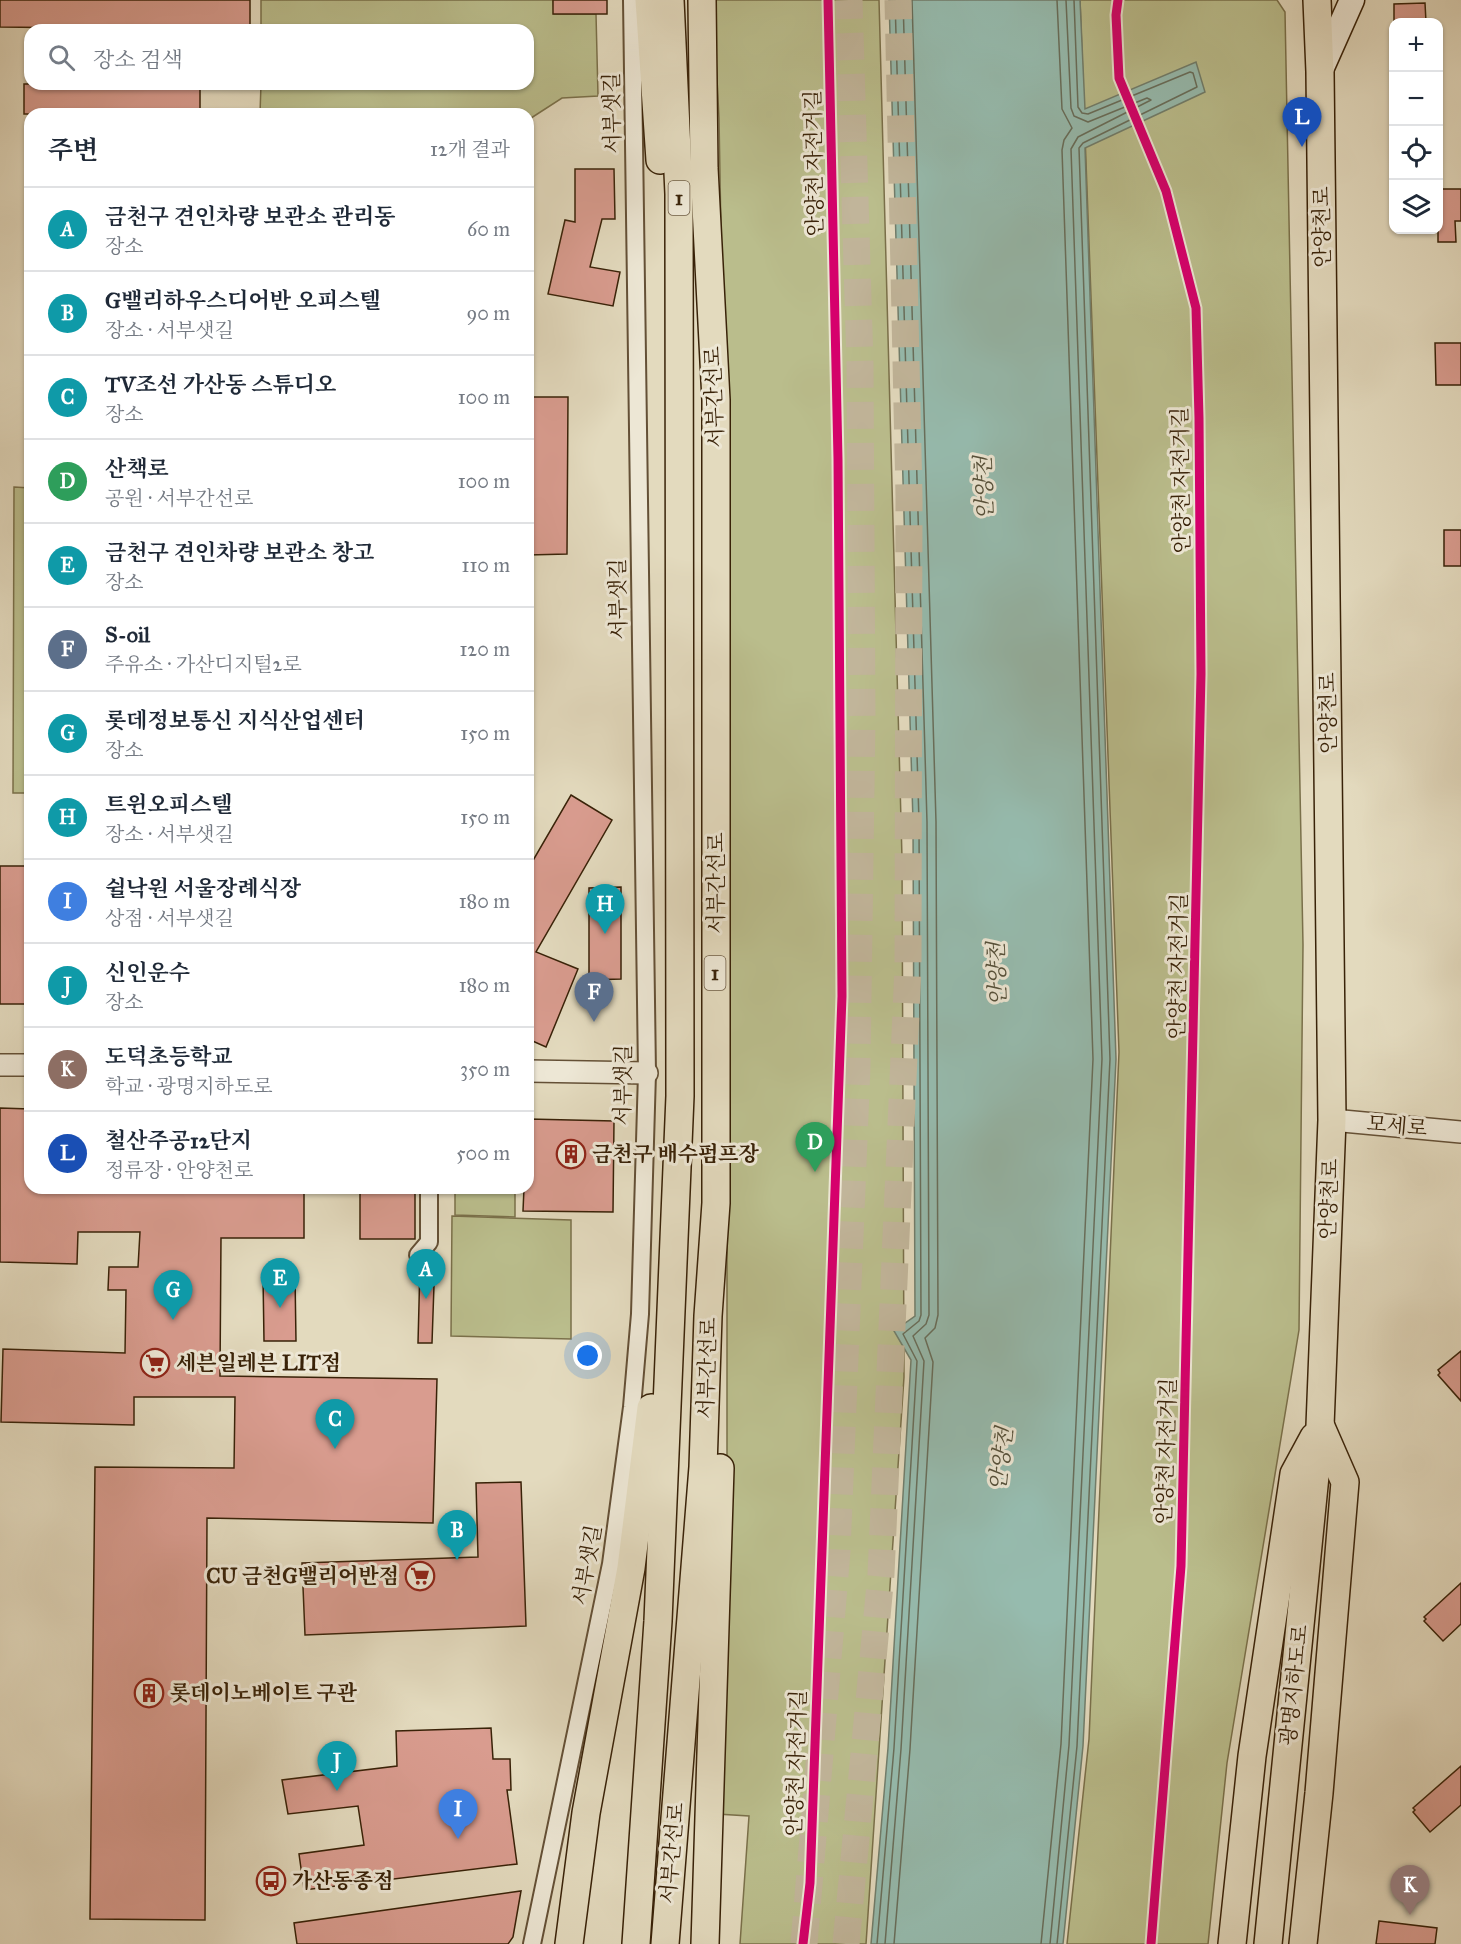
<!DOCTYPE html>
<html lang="ko">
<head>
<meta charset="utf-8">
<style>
  :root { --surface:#fff; --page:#f2f2f3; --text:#1f2937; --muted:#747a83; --line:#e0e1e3; --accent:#0f766e }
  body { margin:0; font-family:"IM FELL Great Primer","Noto Serif KR",serif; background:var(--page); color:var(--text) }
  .controls { position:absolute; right:18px; top:18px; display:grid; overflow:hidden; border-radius:12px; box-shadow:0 2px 4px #0004 }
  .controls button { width:54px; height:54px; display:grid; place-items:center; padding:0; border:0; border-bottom:2px solid var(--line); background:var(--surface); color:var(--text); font:30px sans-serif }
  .you { position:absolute; left:588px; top:1356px; width:21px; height:21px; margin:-15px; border:4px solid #fff; border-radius:50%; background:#1a73e8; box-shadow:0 0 0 9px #1a73e833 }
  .badge { display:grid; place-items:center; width:39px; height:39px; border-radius:50%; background:var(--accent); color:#fff; font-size:20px; font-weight:700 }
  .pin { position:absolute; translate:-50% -50px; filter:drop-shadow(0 2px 3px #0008) }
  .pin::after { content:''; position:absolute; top:32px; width:21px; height:18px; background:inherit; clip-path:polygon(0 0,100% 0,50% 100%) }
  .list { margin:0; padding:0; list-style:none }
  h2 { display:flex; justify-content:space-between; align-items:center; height:78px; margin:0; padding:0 24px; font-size:26px }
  h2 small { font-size:20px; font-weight:400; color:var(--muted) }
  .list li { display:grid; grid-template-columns:39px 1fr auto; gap:18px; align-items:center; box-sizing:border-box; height:84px; padding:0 24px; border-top:2px solid var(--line) }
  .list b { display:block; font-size:22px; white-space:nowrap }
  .list p { margin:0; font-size:20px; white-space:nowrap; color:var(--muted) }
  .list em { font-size:20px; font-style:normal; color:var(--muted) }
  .icon { flex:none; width:33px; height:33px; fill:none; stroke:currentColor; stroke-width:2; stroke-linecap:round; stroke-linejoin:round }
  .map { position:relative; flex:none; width:1461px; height:1944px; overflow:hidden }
  .search { position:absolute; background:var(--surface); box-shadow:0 2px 4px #0004; left:24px; top:24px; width:510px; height:66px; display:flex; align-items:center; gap:15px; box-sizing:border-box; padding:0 21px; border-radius:18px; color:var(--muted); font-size:22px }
  .panel { position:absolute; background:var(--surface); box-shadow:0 2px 4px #0004; left:24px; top:108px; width:510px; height:1086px; border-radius:18px }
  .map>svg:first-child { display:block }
</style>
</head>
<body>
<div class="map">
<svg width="1461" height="1944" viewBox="0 0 1461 1944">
  <rect width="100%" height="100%" fill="#e3dabe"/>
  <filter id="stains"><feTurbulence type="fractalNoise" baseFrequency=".00333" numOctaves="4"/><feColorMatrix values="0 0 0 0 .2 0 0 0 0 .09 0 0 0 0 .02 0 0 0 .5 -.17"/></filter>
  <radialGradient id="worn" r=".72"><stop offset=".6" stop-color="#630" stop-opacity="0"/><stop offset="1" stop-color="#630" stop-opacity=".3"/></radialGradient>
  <g fill="#babd8c" stroke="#7a704a" stroke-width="1.5">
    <path d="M261,0H553L554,14H596L598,96L562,98L528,120V114H260L261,84H528V30H261Z"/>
    <path d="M713,0H879L902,858L904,1377L866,1944H740L749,1816L717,1814L727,1497V580L719,118Z"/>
    <path d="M1080,0H1277L1285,12L1303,945L1299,1330L1227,1763L1208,1944H1067L1089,1739L1119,1052Z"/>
    <path d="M14,487L30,488V793H13Z"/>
    <path d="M455,1188H515V1217L455,1215Z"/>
    <path d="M452,1216L571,1220V1339L451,1336Z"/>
  </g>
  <path fill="#96bbae" stroke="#717e6c" stroke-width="1.5" d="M889,0H1080L1085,109L1196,62L1205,92L1085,148L1116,1059L1083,1746L1063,1944H871L888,1748L911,1360L894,1331L915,1316L913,822Z"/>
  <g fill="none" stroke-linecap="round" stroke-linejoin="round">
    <g stroke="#686e5b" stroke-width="1.5">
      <path d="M877,1944L894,1748L917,1361L903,1334L919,1321L921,1315L919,822L895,0"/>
      <path d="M885,1944L901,1749L924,1361L913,1336L926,1324L929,1315L927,822L903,0"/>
      <path d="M894,1944L910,1749L933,1362L925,1338L935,1328L938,1315L936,822L912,0"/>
      <path d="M1041,1944L1061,1744L1093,1059L1062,150L1064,140L1072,128L1062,109L1057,0"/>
      <path d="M1050,1944L1069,1745L1102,1059L1071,149L1078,137L1151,100L1147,98L1088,122L1074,116L1071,108L1066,0"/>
      <path d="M1057,1944L1077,1746L1110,1059L1079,148L1083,143L1197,87L1193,73L1190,72L1088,114L1082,113L1078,107L1074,0"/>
    </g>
  </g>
  <g fill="#d99c8f" stroke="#392208" stroke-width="1.5">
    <path d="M0,0H250V30L0,27Z"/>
    <rect x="553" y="0" width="54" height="14"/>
    <path d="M1425,3L1426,22H1394V4Z"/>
    <rect x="24" y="84" width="176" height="30"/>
    <path d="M575,169H614L615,219H602L590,267L620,272L613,306L548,294L565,220L575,222Z"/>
    <path d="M1438,189H1461V221H1455L1456,242H1438Z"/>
    <path d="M1435,343H1461V385H1436Z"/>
    <path d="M528,397H568L567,554L528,555Z"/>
    <rect x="1444" y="530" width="17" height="36"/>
    <path d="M571,795L612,820L536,952L578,969L546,1047L528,1039V869Z"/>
    <rect x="0" y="866" width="30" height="138"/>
    <path d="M621,887V979L589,980V888Z"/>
    <path d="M0,1108L30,1109V1188H304V1238H221L220,1376L437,1379L433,1523L207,1518L205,1920L90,1919L95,1467L234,1468L235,1397H134V1425L1,1422L3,1349L125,1353L126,1290H108L109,1267H138L140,1232H78L77,1264L0,1262Z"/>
    <path d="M528,1119L614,1121L613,1212L523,1211L524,1188H528Z"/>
    <rect x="360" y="1188" width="55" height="51"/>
    <path d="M431,1256H435L432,1343H418L420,1265Z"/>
    <path d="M295,1275L296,1341H264L263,1276Z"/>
    <path d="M1461,1351V1401L1438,1375L1440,1373L1438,1370Z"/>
    <path d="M521,1482L526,1626L305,1635L302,1563L478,1557L476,1483Z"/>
    <path d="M1461,1583V1624L1443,1641L1424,1621L1426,1619L1424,1617Z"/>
    <path d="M491,1728L493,1759H510L511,1790H507L517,1864L304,1890L299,1854L364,1845L358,1806L288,1814L282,1780L397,1766L396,1731Z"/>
    <path d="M1461,1766V1805L1430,1832L1413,1812L1415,1810L1413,1808Z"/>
    <path d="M521,1891L513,1937L508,1944H297L294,1923Z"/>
    <path d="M1379,1921L1437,1928L1435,1944H1376Z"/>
  </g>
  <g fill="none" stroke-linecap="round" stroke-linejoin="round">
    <g stroke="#c1b59a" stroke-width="27" stroke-dasharray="27 14" stroke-linecap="butt">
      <path d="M804,1944L837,1551L857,1067L862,717L860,364L849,0"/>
      <path d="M846,1944L881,1574L908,967L909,496L898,0"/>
    </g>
    <g stroke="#645036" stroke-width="20">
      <g id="minor">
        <path d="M418,1255L429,1242V1188"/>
        <path d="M532,1944L611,1564L632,1407L640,1314L647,1073L632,0"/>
      </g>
    </g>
    <g stroke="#645036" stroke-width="24">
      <g id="tertiary">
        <path d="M0,1065H30"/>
        <path d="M528,1071L647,1073"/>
        <path d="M1332,1120L1461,1132"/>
      </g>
    </g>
    <g stroke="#392208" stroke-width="27">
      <path id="secondary" d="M1320,72L1352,0"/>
    </g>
    <g stroke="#392208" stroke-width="30">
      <g id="primary">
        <path d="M649,0L660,160"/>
        <path d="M569,1944L586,1813L631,1568L651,1408"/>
        <path d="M636,1944L658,1621L680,1096L679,194L670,0"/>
        <path d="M665,1944L703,1467L708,1316L716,1203V400L704,168L702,0"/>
        <path d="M705,1944L720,1468"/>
        <path d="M1232,1944L1252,1756L1294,1474L1314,1437"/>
        <path d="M1268,1944L1320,1426L1332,1120L1320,72L1317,0"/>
        <path d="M1303,1944L1319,1793L1345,1482L1321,1427"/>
      </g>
    </g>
    <use href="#minor" stroke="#ede7d5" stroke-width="16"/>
    <use href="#tertiary" stroke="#ede7d5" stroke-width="21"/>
    <use href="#secondary" stroke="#ede7d5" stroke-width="24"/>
    <use href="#primary" stroke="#e3dabe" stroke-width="27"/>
    <g stroke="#ede7d5" stroke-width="13">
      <g id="cycleway">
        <path d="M1118,0L1116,15L1119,78L1166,191L1196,308L1199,418L1201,674L1181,1566L1151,1944"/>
        <path d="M803,1944L810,1883L842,996L838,459L828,0"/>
      </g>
    </g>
    <use href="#cycleway" stroke="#d6006c" stroke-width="9"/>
  </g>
  <defs>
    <g id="building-ring" transform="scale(1.5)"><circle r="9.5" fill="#ede7d5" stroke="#8f2418" stroke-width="1.5"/><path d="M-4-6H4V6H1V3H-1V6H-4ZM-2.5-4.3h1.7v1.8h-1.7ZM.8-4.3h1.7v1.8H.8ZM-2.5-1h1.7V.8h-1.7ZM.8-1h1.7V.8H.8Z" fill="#8f2418"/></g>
    <g id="supermarket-ring" transform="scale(1.5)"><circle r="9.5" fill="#ede7d5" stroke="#8f2418" stroke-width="1.5"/><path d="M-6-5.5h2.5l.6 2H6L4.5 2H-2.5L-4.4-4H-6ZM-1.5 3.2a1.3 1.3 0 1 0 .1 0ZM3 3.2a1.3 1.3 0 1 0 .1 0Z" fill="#8f2418"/></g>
    <g id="bus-ring" transform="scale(1.5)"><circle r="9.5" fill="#ede7d5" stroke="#8f2418" stroke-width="1.5"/><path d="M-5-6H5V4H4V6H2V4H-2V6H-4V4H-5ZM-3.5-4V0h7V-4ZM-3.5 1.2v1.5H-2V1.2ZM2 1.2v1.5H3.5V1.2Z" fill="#8f2418"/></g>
  </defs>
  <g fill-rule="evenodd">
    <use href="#building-ring" x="571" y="1154"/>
    <use href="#supermarket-ring" x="155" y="1363"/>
    <use href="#supermarket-ring" x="420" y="1576"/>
    <use href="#building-ring" x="149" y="1693"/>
    <use href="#bus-ring" x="271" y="1881"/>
  </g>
  <g text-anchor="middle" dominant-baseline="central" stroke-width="6" stroke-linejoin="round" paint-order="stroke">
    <g fill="#ede7d5" stroke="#6f5d46" stroke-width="1.5">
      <rect x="668.5" y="181" width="21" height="34" rx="4.5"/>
      <rect x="704.5" y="956" width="21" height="34" rx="4.5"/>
    </g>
    <g font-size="20" font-weight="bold" fill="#392208">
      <text x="679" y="198">1</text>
      <text x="715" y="973">1</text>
    </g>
    <g font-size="21" fill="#392208" stroke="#ede7d5">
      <text transform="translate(612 113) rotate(-91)">서부샛길</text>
      <text transform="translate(814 163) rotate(-91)">안양천 자전거길</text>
      <text transform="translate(1322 227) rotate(-91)">안양천로</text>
      <text transform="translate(714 397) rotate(-92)">서부간선로</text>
      <text transform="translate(1181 480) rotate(-91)">안양천 자전거길</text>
      <text transform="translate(618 599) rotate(-91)">서부샛길</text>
      <text transform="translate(1328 713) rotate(-91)">안양천로</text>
      <text transform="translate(716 883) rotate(-90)">서부간선로</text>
      <text transform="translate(1178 966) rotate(-89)">안양천 자전거길</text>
      <text transform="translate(623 1085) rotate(-89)">서부샛길</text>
      <text transform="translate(1397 1126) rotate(5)">모세로</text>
      <text transform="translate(1329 1199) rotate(-88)">안양천로</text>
      <text transform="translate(707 1368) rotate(-88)">서부간선로</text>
      <text transform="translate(1166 1451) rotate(-88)">안양천 자전거길</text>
      <text transform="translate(587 1565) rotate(-80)">서부샛길</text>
      <text transform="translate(1294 1685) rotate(-84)">광명지하도로</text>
      <text transform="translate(796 1763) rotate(-88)">안양천 자전거길</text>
      <text transform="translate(672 1853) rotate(-85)">서부간선로</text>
    </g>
    <g font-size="21" font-weight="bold" fill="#392208" stroke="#ede7d5" text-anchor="start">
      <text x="592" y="1154">금천구 배수펌프장</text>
      <text x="176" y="1363">세븐일레븐 LIT점</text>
      <text x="399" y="1576" text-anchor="end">CU 금천G밸리어반점</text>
      <text x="170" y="1693">롯데이노베이트 구관</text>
      <text x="292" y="1881">가산동종점</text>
    </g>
    <g font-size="22" font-style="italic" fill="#55503a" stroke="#ede7d5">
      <text transform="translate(984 488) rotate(-92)">안양천</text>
      <text transform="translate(997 974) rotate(-92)">안양천</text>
      <text transform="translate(1001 1459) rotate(-83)">안양천</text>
    </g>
  </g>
  <rect width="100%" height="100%" filter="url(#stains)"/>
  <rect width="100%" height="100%" fill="url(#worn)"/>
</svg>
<div class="controls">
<button>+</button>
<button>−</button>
<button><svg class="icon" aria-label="locate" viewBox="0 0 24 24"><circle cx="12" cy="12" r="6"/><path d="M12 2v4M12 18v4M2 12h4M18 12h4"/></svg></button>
<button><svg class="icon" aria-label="layers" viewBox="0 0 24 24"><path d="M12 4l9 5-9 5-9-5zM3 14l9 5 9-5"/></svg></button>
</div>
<div class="you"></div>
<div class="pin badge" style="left:426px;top:1299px;background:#0f9aa8">A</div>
<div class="pin badge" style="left:457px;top:1560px;background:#0f9aa8">B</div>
<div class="pin badge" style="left:335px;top:1449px;background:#0f9aa8">C</div>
<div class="pin badge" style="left:815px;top:1172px;background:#2e9e5b">D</div>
<div class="pin badge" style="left:280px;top:1308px;background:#0f9aa8">E</div>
<div class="pin badge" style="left:594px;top:1022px;background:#5c6f8a">F</div>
<div class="pin badge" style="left:173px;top:1320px;background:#0f9aa8">G</div>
<div class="pin badge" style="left:605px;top:934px;background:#0f9aa8">H</div>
<div class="pin badge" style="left:458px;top:1839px;background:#3f7fe0">I</div>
<div class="pin badge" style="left:337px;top:1791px;background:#0f9aa8">J</div>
<div class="pin badge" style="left:1410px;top:1915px;background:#8d6e63">K</div>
<div class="pin badge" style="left:1302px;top:147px;background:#1a4fb4">L</div>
<div class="search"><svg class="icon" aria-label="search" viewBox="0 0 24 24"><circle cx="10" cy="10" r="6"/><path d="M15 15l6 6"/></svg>장소 검색</div>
<section class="panel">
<h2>주변<small>12개 결과</small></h2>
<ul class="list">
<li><span class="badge" style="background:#0f9aa8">A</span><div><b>금천구 견인차량 보관소 관리동</b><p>장소</p></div><em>60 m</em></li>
<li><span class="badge" style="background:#0f9aa8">B</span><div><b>G밸리하우스디어반 오피스텔</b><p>장소 · 서부샛길</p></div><em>90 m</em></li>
<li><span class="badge" style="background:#0f9aa8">C</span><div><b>TV조선 가산동 스튜디오</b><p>장소</p></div><em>100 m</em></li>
<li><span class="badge" style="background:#2e9e5b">D</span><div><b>산책로</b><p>공원 · 서부간선로</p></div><em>100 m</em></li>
<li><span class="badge" style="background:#0f9aa8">E</span><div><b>금천구 견인차량 보관소 창고</b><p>장소</p></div><em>110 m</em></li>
<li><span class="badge" style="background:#5c6f8a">F</span><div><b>S-oil</b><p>주유소 · 가산디지털2로</p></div><em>120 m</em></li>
<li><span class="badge" style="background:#0f9aa8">G</span><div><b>롯데정보통신 지식산업센터</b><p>장소</p></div><em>150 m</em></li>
<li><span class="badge" style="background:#0f9aa8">H</span><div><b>트윈오피스텔</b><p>장소 · 서부샛길</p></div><em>150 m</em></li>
<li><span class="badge" style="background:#3f7fe0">I</span><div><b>쉴낙원 서울장례식장</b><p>상점 · 서부샛길</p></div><em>180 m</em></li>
<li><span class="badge" style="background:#0f9aa8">J</span><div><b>신인운수</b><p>장소</p></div><em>180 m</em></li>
<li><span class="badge" style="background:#8d6e63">K</span><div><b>도덕초등학교</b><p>학교 · 광명지하도로</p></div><em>350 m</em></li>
<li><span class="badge" style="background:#1a4fb4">L</span><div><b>철산주공12단지</b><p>정류장 · 안양천로</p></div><em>500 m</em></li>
</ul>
</section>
</div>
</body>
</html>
